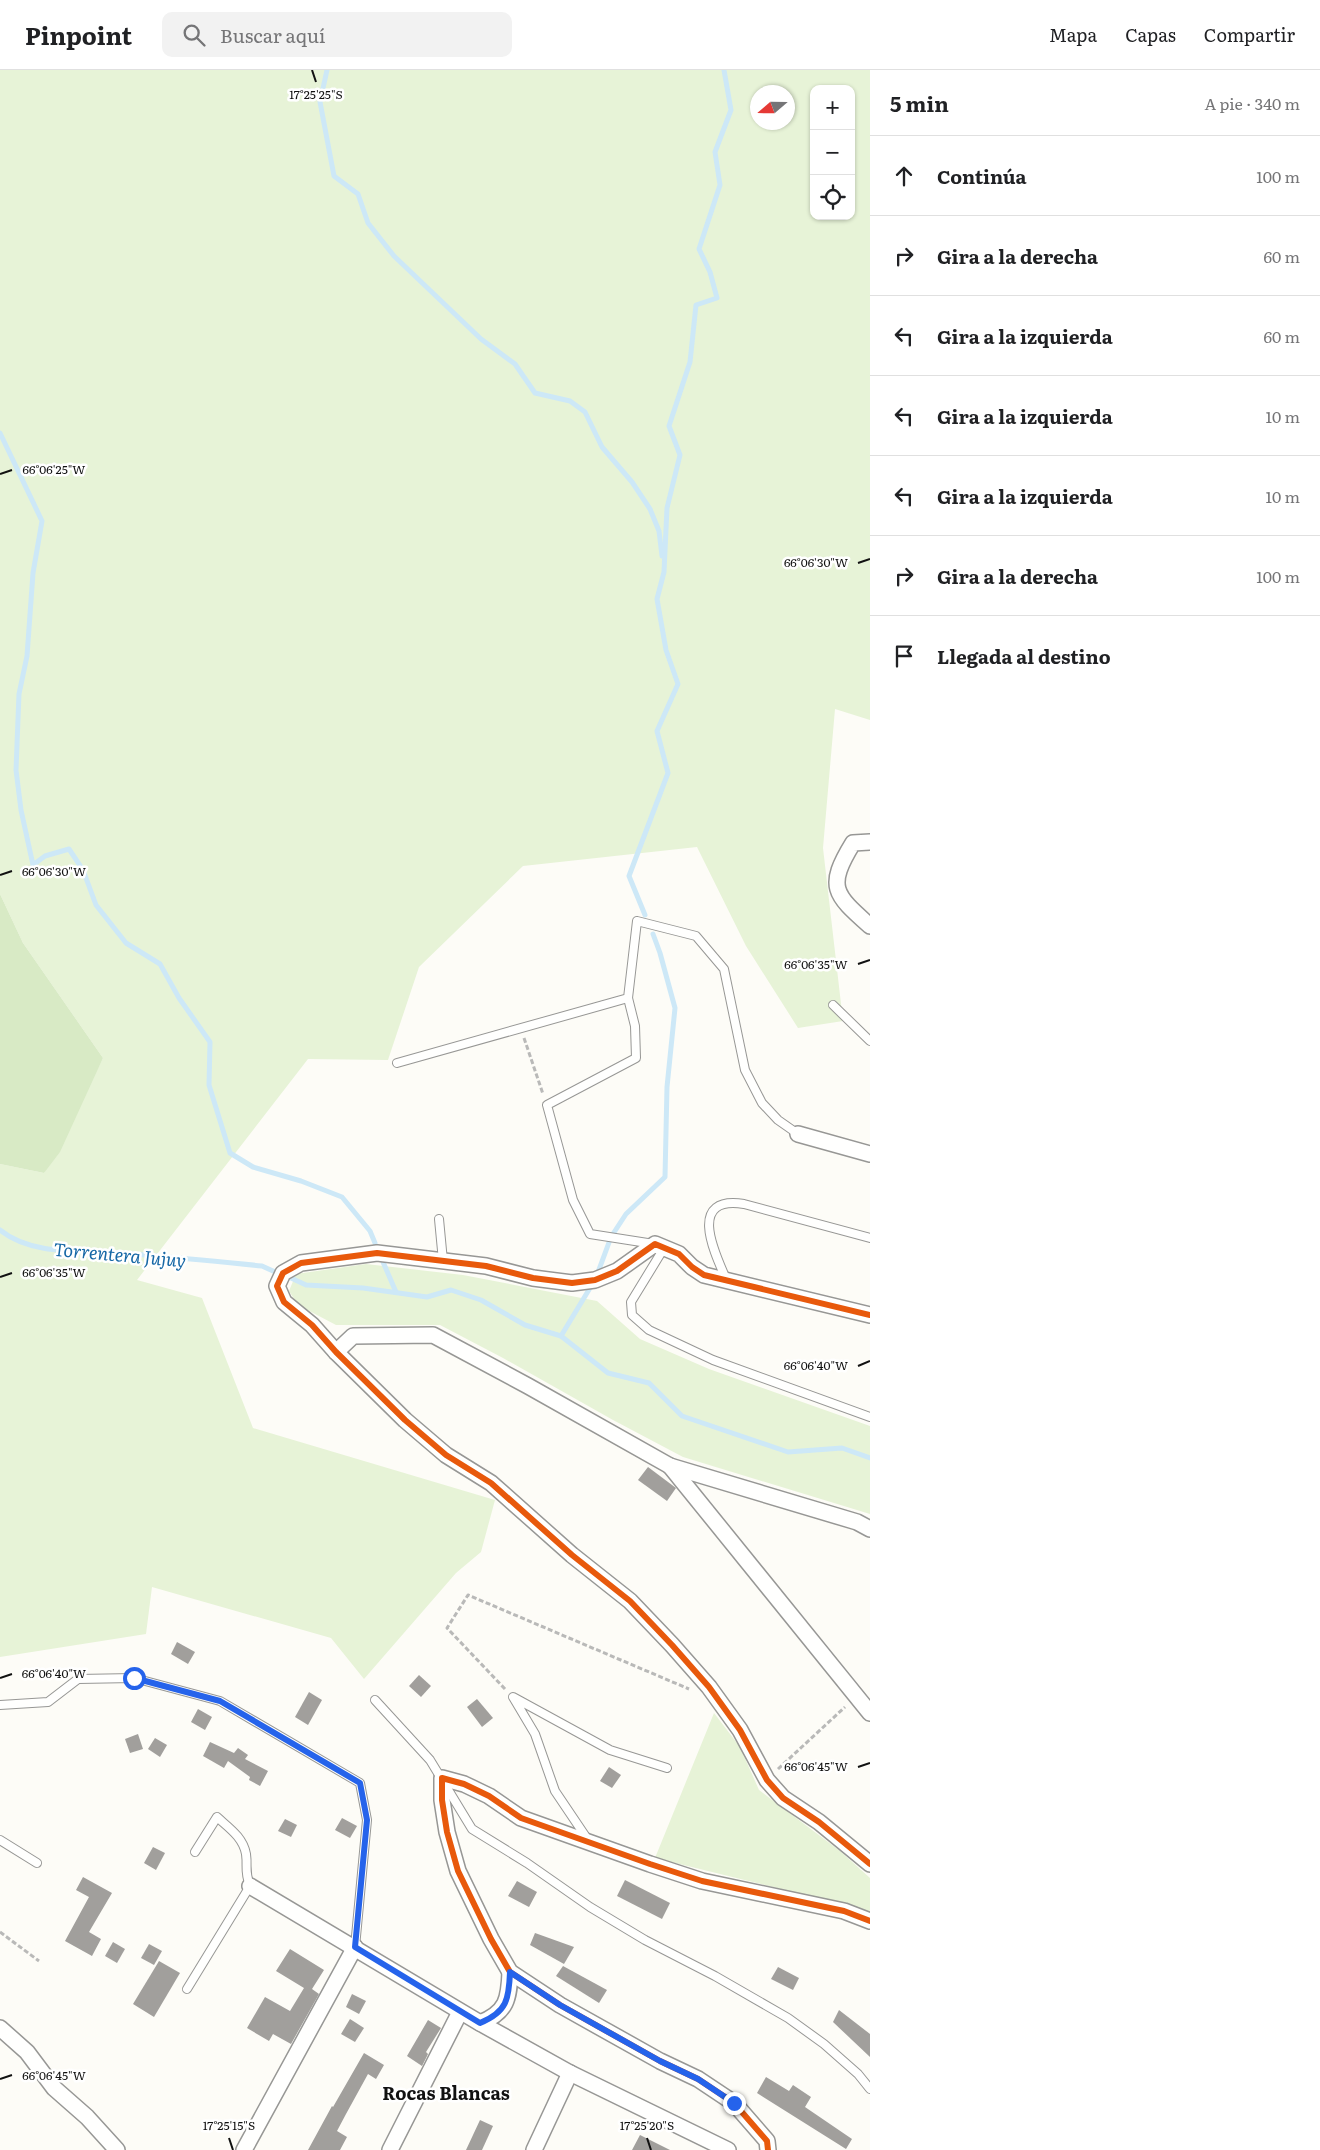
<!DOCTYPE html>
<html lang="es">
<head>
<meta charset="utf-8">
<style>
  :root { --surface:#fff; --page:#f2f2f2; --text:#202124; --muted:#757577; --line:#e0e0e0 }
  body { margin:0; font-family:Literata,serif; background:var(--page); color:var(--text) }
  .controls { position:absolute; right:15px; top:15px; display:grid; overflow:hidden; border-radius:10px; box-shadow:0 1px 4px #0004 }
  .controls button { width:45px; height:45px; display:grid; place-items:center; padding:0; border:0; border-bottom:1px solid var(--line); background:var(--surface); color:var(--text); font:25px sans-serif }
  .compass { position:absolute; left:750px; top:15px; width:45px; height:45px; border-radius:50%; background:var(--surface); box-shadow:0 1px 4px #0004; rotate:250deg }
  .stop { position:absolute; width:15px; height:15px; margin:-11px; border:4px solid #2563eb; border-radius:50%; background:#fff }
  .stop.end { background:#2563eb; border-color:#fff; box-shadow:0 1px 5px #0008 }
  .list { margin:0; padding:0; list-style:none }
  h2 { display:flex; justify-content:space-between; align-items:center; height:65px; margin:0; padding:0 20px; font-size:21px }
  h2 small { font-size:16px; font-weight:400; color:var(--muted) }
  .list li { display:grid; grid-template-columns:32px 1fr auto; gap:15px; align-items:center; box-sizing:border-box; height:80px; padding:0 20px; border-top:1px solid var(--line) }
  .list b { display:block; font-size:19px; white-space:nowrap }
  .list em { font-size:16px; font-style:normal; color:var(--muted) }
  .icon { flex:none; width:28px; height:28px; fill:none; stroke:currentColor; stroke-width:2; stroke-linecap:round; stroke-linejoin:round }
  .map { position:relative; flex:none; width:870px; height:2080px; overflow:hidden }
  header { display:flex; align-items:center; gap:30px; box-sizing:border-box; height:70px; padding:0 25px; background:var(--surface); border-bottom:1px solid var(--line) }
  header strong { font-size:24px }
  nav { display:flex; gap:28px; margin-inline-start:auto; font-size:18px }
  .search { width:350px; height:45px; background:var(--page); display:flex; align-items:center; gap:12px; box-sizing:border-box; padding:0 18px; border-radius:10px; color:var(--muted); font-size:19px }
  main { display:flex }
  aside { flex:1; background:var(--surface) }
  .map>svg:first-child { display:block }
</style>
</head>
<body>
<header>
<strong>Pinpoint</strong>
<div class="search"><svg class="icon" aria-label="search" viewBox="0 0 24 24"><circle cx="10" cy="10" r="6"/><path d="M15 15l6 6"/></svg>Buscar aquí</div>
<nav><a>Mapa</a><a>Capas</a><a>Compartir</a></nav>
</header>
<main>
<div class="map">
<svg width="870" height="2080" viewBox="0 0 870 2080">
  <rect width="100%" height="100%" fill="#fdfcf7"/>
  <g fill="#e7f3d7" fill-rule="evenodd">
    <path d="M0,0H870V650L835,639L823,778L843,951L798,958L746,876L697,777L523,796L419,897L388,990L308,989L137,1210L202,1228L253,1358L495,1430L481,1482L456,1503L364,1609L331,1568L152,1517L146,1564L0,1587V1094L44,1103L103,988L23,873L0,824ZM814,19H851V146H814ZM758,22H788V52H758Z"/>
    <path d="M366,1194L463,1205L597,1231L640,1269L709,1299L870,1356V1444L683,1387L613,1350L503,1288L440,1255H336L298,1235L289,1221L296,1204Z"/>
    <path d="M714,1643L740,1677L759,1720L840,1781L870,1808V1843L863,1839L655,1788Z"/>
  </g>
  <path fill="#d8eac5" d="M0,824L23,873L103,988L60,1082L44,1103L0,1094Z"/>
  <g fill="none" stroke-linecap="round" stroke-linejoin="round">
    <g stroke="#cde8f7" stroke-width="5">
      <path d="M327,0L320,32L334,106L358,124L368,153L394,186L481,269L515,294L535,323L570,331L585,342L602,377L632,412L650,439L659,461L662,486"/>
      <path d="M0,363L42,451L33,503L27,586L19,624L16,700L21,740L33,795L45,786L69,779L83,800L96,835L126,873L160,894L179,928L210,972L209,1015L230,1083L253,1097L301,1111L342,1127L370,1161L375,1173"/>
      <path d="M645,845L629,806L668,703L657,661L678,614L666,580L657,529L664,502L667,438L680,385L669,356L690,292L696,235L717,228L710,202L699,179L720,115L715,82L731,40L724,0"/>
      <path d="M0,1160C32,1186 82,1180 121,1183C168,1187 215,1191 262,1196L273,1201"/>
      <path d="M383,1192L396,1222"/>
      <path d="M597,1205L611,1167L626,1144L665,1107L667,1017L675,938L660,883L653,864"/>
      <path d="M291,1208L306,1215L363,1218L427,1227L451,1220L481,1230L525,1255L561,1266L608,1303L649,1313L682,1346L788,1382L842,1378L870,1388"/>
      <path d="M561,1266L593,1213"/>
    </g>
  </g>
  <g fill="#a19f9c">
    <path d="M648,1397L676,1418L667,1431L638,1410Z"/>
    <path d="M177,1572L195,1582L188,1594L171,1584Z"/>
    <path d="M419,1605L431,1616L421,1627L409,1616Z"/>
    <path d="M309,1622L322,1630L308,1655L295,1647Z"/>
    <path d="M477,1629L493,1648L482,1657L467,1637Z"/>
    <path d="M198,1639L212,1647L205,1660L191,1652Z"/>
    <path d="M138,1664L143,1679L130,1683L125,1669Z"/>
    <path d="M155,1668L167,1675L160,1687L148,1679Z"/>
    <path d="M210,1672L234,1683L238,1678L248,1685L245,1689L268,1701L260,1716L249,1710L250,1707L228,1691L224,1698L203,1686Z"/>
    <path d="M609,1697L621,1705L612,1718L600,1711Z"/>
    <path d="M342,1748L357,1756L350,1768L335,1760Z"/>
    <path d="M285,1749L297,1755L291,1767L278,1761Z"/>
    <path d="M153,1777L165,1783L156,1800L144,1793Z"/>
    <path d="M83,1807L112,1823L89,1862L101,1869L92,1886L65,1871L89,1827L76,1820Z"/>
    <path d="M625,1810L670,1833L662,1849L617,1826Z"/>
    <path d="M517,1811L537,1822L529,1837L508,1826Z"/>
    <path d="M535,1863L574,1877L564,1894L530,1875Z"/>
    <path d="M113,1872L125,1879L117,1893L105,1886Z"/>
    <path d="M149,1874L162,1881L154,1895L141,1888Z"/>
    <path d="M290,1879L324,1900L312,1919L319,1924L291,1974L273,1964L269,1971L247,1958L265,1927L290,1941L304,1918L276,1901Z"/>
    <path d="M159,1891L180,1903L154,1947L133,1934Z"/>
    <path d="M563,1896L607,1920L599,1933L556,1906Z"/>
    <path d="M778,1897L799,1908L793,1920L771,1909Z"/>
    <path d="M352,1924L366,1931L359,1944L346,1937Z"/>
    <path d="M839,1940L870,1964V1987L833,1952Z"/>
    <path d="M350,1949L364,1958L355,1972L341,1964Z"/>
    <path d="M428,1950L441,1958L426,1982L428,1984L422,1996L407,1986Z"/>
    <path d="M364,1983L384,1995L376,2009L368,2004L346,2044L337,2061L347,2067L340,2080H308L332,2036L333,2037Z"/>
    <path d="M766,2007L789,2021L793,2015L811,2027L805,2037L852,2069L846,2079L757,2023Z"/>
    <path d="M480,2050L493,2056L482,2080H466Z"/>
    <path d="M640,2065L670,2080H632Z"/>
  </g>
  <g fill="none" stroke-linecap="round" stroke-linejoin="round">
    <g stroke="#979795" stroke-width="10">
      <g id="service">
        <path d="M628,928L635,956L636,988L547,1035L573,1130L590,1164L654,1174"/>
        <path d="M833,935L870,971"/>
        <path d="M397,993L628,928L637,851L696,866L724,899L745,1000L762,1033L778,1050L798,1064"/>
        <path d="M439,1149L443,1191"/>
        <path d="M664,1178L631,1232L632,1245L649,1260L713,1290L870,1347"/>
        <path d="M727,1211C715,1184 686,1125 744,1134L870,1168"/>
        <path d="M375,1630L430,1690L472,1759L527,1793L590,1837L645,1870L715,1906L788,1948L824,1974L858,2004L870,2019"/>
        <path d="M0,1635L48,1632L78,1609L134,1608L220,1631L360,1713L367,1750L355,1877"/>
        <path d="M0,1770L37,1793"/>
        <path d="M588,1770L555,1721L535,1664L513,1627L610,1680L667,1698"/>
        <path d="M187,1919L250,1816C244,1800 248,1798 246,1784C243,1767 229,1758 217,1747L195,1782"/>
      </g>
    </g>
    <g stroke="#979795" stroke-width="18">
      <g id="minor">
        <path d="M870,772L853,773C826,817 834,824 870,856"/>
        <path d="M798,1064L870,1084"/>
        <path d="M870,1245L704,1205L692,1197L679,1184L655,1174L617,1201L595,1210L572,1213L533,1208L486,1196L377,1183L301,1193L283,1203L277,1216L284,1232L312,1255L336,1282L405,1350L446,1385L491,1413L572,1485L630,1531L672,1575L709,1617L740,1660L767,1710L783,1728L819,1752L870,1794"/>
        <path d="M336,1282L353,1266L433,1265L528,1316L670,1396L857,1452L870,1459"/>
        <path d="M670,1396L870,1643"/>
        <path d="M250,1816L480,1953L570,2003L728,2080"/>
        <path d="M480,1953C507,1942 509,1929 510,1902"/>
        <path d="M0,1958L27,1982L54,2018L87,2047L117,2080"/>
        <path d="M244,2080L355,1877"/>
        <path d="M390,2080L460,1942"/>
        <path d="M534,2080L570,2003"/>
        <path d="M768,2080L767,2071L734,2033L698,2009L660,1991L560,1935L510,1902L491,1869L458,1801L447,1762L442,1730V1708L464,1714L489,1726L521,1748L650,1794L702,1811L844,1841L870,1851"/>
      </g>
    </g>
    <g stroke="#b9b9b8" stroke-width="3" stroke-dasharray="5 2.5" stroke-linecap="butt">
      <path d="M524,968L543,1024"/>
      <path d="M505,1619L447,1558L468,1525L689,1619"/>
      <path d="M778,1699L845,1637"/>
      <path d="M0,1862L39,1891"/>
    </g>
    <use href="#service" stroke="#fffffe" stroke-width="8"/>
    <use href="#minor" stroke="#fffffe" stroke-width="15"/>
    <g stroke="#fff" stroke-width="9">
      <g id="cycleway">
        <path d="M870,1245L704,1205L692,1197L679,1184L655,1174L617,1201L595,1210L572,1213L533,1208L486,1196L377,1183L301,1193L283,1203L277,1216L284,1232L312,1255L336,1282L405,1350L446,1385L491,1413L572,1485L630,1531L672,1575L709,1617L740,1660L767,1710L783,1728L819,1752L870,1794"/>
        <path d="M768,2080L767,2071L734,2033L698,2009L660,1991L560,1935L510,1902L491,1869L458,1801L447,1762L442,1730V1708L464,1714L489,1726L521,1748L650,1794L702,1811L844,1841L870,1851"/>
      </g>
    </g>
    <use href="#cycleway" stroke="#e8590c" stroke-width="6"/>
  </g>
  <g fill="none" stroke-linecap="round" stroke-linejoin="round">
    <path stroke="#2563eb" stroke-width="6" d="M134,1608L220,1631L360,1713L367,1750L355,1877L480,1953C507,1942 509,1929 510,1902L560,1935L660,1991L698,2009L734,2033"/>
  </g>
  <path fill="none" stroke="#111" stroke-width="2" d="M312,0L316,12M0,404L12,400M858,493L870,489M0,805L12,801M858,894L870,890M0,1207L12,1203M858,1296L870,1291M0,1608L12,1604M858,1697L870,1693M0,2009L12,2005M229,2068L233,2080M647,2068L651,2080"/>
  <g text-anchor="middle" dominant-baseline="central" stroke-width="5" stroke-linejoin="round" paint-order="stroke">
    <g font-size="18" font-style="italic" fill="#1768a6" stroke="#fff">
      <text transform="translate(120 1184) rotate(5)">Torrentera Jujuy</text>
    </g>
    <g font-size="18" font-weight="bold" fill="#111" stroke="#fff">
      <text x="446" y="2022">Rocas Blancas</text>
    </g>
  </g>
  <g font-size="12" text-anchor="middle" fill="#111" stroke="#fff" stroke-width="5" stroke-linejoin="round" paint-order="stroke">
    <text x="316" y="29">17°25'25"S</text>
    <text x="54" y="404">66°06'25"W</text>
    <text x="816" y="497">66°06'30"W</text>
    <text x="54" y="806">66°06'30"W</text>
    <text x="816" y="899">66°06'35"W</text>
    <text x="54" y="1207">66°06'35"W</text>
    <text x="816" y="1300">66°06'40"W</text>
    <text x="54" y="1608">66°06'40"W</text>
    <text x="816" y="1701">66°06'45"W</text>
    <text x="54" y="2010">66°06'45"W</text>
    <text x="229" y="2060">17°25'15"S</text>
    <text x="647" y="2060">17°25'20"S</text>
  </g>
</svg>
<div class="controls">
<button>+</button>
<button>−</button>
<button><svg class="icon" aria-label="locate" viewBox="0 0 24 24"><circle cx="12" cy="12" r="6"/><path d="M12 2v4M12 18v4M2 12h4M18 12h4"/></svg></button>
</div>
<svg class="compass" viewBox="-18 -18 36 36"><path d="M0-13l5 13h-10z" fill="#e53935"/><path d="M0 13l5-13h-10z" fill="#757577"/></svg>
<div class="stop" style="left:134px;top:1608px"></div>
<div class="stop end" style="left:734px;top:2033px"></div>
</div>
<aside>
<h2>5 min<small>A pie · 340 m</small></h2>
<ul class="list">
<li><svg class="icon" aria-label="ahead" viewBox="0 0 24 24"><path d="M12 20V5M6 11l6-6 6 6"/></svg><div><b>Continúa</b></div><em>100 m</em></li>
<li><svg class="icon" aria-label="right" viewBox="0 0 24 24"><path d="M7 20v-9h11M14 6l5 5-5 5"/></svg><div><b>Gira a la derecha</b></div><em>60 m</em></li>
<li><svg class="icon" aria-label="left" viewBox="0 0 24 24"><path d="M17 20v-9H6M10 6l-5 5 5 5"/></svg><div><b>Gira a la izquierda</b></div><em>60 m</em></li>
<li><svg class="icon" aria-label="left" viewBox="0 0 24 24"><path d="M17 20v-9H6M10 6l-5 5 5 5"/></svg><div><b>Gira a la izquierda</b></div><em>10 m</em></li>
<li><svg class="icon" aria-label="left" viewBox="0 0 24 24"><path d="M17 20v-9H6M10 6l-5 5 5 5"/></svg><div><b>Gira a la izquierda</b></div><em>10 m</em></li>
<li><svg class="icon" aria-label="right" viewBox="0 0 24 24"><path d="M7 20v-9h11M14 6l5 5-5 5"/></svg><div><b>Gira a la derecha</b></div><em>100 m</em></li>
<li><svg class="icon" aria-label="arrive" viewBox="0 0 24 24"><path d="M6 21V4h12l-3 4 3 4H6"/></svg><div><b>Llegada al destino</b></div></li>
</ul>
</aside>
</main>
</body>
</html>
